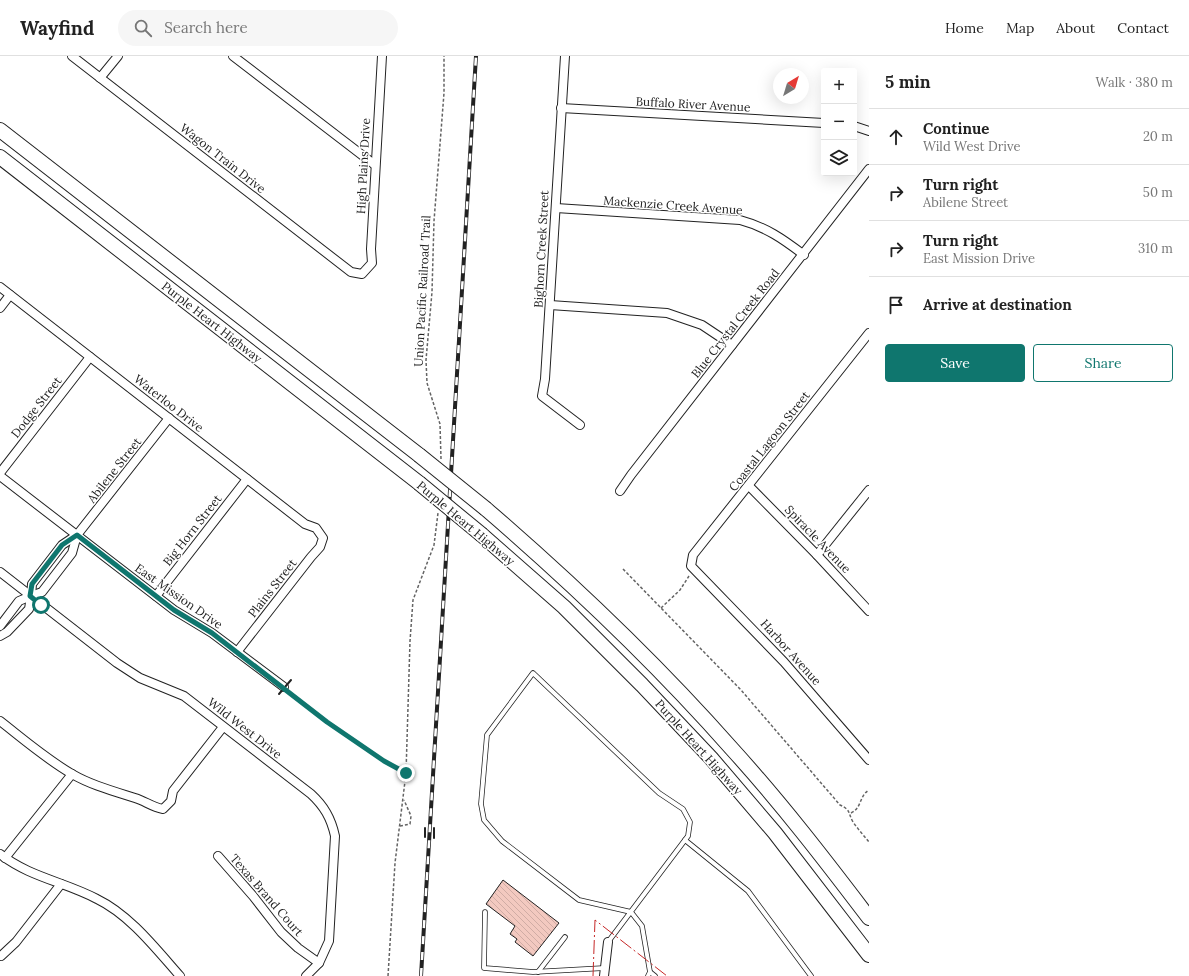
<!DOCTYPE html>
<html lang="en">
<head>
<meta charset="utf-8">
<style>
  :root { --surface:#fff; --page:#f6f6f6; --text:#222; --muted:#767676; --line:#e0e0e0; --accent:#0f766e }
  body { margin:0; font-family:Lora,serif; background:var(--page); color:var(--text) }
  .controls { position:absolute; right:12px; top:12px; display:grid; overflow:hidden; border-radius:4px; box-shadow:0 4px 16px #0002 }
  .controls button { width:36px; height:36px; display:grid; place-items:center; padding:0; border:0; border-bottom:1px solid var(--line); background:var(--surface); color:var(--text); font:20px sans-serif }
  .compass { position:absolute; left:773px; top:12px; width:36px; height:36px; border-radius:50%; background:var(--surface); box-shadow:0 4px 16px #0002; rotate:38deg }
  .stop { position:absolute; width:12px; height:12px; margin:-9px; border:3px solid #0f766e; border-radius:50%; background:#fff }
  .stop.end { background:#0f766e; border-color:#fff; box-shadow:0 1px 4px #0008 }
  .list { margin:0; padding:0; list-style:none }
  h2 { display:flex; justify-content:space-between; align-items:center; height:52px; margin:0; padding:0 16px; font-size:17px }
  h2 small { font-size:13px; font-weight:400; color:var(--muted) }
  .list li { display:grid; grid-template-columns:26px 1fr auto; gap:12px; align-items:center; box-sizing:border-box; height:56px; padding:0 16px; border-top:1px solid var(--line) }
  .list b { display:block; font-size:15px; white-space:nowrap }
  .list p { margin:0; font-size:13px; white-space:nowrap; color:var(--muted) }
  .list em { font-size:13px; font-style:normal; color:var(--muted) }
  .actions { display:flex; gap:8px; padding:12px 16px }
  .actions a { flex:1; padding:9px 0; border:1px solid var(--accent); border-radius:4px; text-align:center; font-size:14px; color:var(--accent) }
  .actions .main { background:var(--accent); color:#fff }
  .icon { flex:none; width:22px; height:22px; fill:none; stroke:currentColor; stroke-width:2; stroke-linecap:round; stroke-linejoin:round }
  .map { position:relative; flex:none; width:869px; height:920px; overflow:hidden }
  header { display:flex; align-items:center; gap:24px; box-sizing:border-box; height:56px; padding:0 20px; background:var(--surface); border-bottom:1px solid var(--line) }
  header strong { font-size:19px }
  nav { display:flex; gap:22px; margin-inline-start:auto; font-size:14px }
  .search { width:280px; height:36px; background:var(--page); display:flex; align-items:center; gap:10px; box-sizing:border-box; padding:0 14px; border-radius:22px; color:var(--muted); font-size:15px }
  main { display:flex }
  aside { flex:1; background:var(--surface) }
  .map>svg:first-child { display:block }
</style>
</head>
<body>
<header>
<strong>Wayfind</strong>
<div class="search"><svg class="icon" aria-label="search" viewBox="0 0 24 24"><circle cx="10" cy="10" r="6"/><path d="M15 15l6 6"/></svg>Search here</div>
<nav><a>Home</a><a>Map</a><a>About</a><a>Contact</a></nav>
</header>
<main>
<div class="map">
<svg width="869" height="920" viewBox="0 0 869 920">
  <defs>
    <pattern id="building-back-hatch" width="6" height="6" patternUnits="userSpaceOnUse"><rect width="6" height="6" fill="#f3c9c0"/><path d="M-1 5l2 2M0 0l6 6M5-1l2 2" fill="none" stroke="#d0aca5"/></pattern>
  </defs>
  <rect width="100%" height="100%" fill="#fff"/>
  <path fill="url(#building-back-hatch)" stroke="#222" d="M503,824L559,867L533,900L515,886L517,883L510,878L515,870L486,848Z"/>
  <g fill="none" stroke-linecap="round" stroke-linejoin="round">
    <g stroke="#222" stroke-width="5.5">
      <g id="service">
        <path d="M685,784L748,835L811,920"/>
        <path d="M485,856L484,912L533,916L605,912"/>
        <path d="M608,886L688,780L690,766L683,753L659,737L533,617L487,679L481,748L484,764L502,785L579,844L631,856L642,870L650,916L648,920"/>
        <path d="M538,916L565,881"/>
        <path d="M650,916L655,920"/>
      </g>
    </g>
    <g stroke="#222" stroke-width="10">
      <g id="minor">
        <path d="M72,0L351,216L362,218L372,207L371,193L382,0"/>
        <path d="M233,0L375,109"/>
        <path d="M565,0L545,323L542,340L580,369"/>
        <path d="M100,22L118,0"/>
        <path d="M561,52L824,67"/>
        <path d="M854,70L869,75"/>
        <path d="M556,152L740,164C766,171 783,183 804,199"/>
        <path d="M0,231L305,468L316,472L323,482L320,491L311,501L237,596"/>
        <path d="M550,249L667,257L702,269L732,289"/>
        <path d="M0,252L10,239"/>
        <path d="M869,277L693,499L691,510L784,606L869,704"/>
        <path d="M0,417L90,301"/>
        <path d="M0,420L174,554L212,577L284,631"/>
        <path d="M749,430L817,499L869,555"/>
        <path d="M620,435L631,419L869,113"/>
        <path d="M817,499L869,434"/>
        <path d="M0,516L117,607L140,622L184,640L311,738C324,750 331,762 335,780L329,885L319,907L306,920"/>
        <path d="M156,540L247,423"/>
        <path d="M0,570L19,545L31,540L32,528L62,489L77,479L169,362"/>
        <path d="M0,580L7,576L29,553L31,540L42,536L72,497L77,479"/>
        <path d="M0,665C23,683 46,703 72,718C91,729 113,735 135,742C145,745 152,751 163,753L171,745L173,735L223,671"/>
        <path d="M0,798C29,821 65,826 97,843C130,859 156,893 180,920"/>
        <path d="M218,800L253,840L281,876L298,892L319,907"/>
        <path d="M5,802L72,718"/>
        <path d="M1,900L16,886L61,828"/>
        <path d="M604,920L608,886"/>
      </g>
    </g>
    <g stroke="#222" stroke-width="16">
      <g id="motorway">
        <path d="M0,74L419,399"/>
        <path d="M0,101L419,427"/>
        <path d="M486,453C573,528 656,607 732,693C781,747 825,804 869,862"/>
        <path d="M482,479L564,551L642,629L711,702L775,777L869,899"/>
      </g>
    </g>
    <g stroke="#646464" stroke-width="1.5" stroke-dasharray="3 2" stroke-linecap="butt">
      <path d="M441,403L440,368L427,327L426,304L432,236L434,165L444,37V0"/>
      <path d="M623,513L741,634L840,749C851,754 848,757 853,766C858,773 864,780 869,786"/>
      <path d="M661,552L680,534L689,520"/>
      <path d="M290,637L327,666L384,705L406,717"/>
      <path d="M851,757C862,752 859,740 869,734"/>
      <path d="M400,770L410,768L411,760L404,744"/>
      <path d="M388,920L395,807L406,717L410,585L413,544L434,489L438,457"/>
    </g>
    <use href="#service" stroke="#fff" stroke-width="4"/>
    <use href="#minor" stroke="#fff" stroke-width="8"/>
    <use href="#motorway" stroke="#fff" stroke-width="14"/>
    <g stroke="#222" stroke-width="4">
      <path id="rail" d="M421,920L476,0"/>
    </g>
    <use href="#rail" stroke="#fff" stroke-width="2.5" stroke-dasharray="8" stroke-linecap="butt"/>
    <g stroke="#222" stroke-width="16" stroke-linecap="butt">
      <g id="motorway-bridge">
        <path d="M419,399L486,453"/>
        <path d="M419,427L482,479"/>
      </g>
    </g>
    <use href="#motorway-bridge" stroke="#fff" stroke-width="14"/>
    <g stroke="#222" stroke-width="2">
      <path d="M279,638L291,624"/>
      <path d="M425,772V781"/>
      <path d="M434,782V772"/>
    </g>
    <path stroke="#c62828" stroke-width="1" stroke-dasharray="14 3 2 3" stroke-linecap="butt" d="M593,920L595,864L667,920"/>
  </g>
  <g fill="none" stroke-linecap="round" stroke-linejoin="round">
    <path stroke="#0f766e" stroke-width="5" d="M41,549L30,540L32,528L62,489L77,479L174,554L212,577L327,666L384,705L406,717"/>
  </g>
  <g text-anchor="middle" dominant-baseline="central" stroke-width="3" stroke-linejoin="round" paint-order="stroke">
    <g font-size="12" fill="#222" stroke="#fff">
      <text transform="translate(693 48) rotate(3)">Buffalo River Avenue</text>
      <text transform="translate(223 102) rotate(38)">Wagon Train Drive</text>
      <text transform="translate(363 110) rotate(-87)">High Plains Drive</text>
      <text transform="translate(673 149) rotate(4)">Mackenzie Creek Avenue</text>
      <text transform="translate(541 193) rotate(-87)">Bighorn Creek Street</text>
      <text transform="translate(422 235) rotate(-87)">Union Pacific Railroad Trail</text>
      <text transform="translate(212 266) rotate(38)">Purple Heart Highway</text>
      <text transform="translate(735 267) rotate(-52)">Blue Crystal Creek Road</text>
      <text transform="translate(169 347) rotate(38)">Waterloo Drive</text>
      <text transform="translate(36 351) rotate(-52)">Dodge Street</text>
      <text transform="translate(769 385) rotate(-52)">Coastal Lagoon Street</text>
      <text transform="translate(114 414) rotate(-52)">Abilene Street</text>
      <text transform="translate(466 467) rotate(40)">Purple Heart Highway</text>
      <text transform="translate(192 474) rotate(-52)">Big Horn Street</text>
      <text transform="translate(818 483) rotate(46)">Spiracle Avenue</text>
      <text transform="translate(272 532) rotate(-52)">Plains Street</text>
      <text transform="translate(179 540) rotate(35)">East Mission Drive</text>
      <text transform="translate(791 596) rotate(48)">Harbor Avenue</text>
      <text transform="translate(245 672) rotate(38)">Wild West Drive</text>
      <text transform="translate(699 691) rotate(48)">Purple Heart Highway</text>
      <text transform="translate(267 839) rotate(49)">Texas Brand Court</text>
    </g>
  </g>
</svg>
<div class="controls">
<button>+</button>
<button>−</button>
<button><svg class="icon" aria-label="layers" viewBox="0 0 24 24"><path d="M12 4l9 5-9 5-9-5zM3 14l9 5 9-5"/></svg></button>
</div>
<svg class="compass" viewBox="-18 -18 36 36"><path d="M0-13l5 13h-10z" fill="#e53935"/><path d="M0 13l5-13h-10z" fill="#767676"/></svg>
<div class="stop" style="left:41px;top:549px"></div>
<div class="stop end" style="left:406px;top:717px"></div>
</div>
<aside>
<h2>5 min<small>Walk · 380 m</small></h2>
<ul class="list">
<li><svg class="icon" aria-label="ahead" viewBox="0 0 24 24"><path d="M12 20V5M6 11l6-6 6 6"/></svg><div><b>Continue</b><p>Wild West Drive</p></div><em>20 m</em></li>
<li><svg class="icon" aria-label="right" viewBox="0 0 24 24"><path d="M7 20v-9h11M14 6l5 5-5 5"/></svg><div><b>Turn right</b><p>Abilene Street</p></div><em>50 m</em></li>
<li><svg class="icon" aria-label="right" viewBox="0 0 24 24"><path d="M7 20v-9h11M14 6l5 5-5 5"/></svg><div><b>Turn right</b><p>East Mission Drive</p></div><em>310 m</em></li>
<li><svg class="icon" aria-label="arrive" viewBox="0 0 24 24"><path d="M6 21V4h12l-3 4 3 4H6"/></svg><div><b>Arrive at destination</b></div></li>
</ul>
<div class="actions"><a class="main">Save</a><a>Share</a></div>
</aside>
</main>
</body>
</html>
